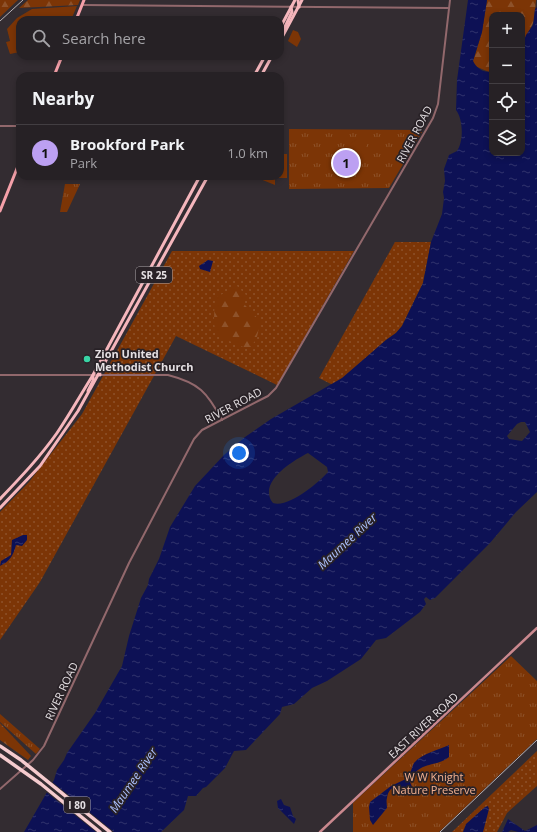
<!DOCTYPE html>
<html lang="en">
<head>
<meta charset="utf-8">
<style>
  :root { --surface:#262125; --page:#2e292d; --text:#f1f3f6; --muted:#a4a3a7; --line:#423e42; --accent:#bca0f2 }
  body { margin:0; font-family:"Open Sans",sans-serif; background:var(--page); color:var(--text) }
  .controls { position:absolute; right:12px; top:12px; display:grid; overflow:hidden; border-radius:8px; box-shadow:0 2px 6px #0003 }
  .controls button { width:36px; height:36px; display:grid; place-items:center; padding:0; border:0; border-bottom:1px solid var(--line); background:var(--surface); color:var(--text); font:20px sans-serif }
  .you { position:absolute; left:239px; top:453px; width:14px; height:14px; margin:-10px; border:3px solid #fff; border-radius:50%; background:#1a73e8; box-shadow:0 0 0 6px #1a73e833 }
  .badge { display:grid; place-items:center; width:26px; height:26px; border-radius:50%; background:var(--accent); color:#111; font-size:13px; font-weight:700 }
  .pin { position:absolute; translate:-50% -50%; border:2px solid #fff; box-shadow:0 1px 4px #0006 }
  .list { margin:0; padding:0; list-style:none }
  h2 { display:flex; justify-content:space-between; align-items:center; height:52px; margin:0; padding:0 16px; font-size:17px }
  h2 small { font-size:13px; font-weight:400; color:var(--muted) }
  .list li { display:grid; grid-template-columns:26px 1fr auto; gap:12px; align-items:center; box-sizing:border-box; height:56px; padding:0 16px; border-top:1px solid var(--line) }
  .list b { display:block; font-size:15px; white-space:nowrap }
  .list p { margin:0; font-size:13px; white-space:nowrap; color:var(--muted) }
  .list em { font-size:13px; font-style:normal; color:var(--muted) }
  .icon { flex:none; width:22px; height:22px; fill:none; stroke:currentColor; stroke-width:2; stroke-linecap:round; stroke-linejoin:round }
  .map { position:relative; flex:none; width:537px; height:832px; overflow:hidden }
  .search { position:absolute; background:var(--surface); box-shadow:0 2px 6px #0003; left:16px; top:16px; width:268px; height:44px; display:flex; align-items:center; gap:10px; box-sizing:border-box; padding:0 14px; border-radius:12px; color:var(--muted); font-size:15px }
  .panel { position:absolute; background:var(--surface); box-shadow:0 2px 6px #0003; left:16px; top:72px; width:268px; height:108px; border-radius:12px }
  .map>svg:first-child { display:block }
</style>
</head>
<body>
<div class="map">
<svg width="537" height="832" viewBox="0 0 537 832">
  <defs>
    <pattern id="grass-dots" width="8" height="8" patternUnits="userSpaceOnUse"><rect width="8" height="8" fill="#7c3506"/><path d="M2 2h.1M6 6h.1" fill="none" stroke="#8e522a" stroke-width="1.8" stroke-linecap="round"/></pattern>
    <pattern id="forest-firs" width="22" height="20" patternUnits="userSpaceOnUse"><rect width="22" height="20" fill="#7c3506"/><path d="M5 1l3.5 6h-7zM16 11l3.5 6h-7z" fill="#8e522a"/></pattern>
    <pattern id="park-tufts" width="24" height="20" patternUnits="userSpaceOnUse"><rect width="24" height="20" fill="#7c3506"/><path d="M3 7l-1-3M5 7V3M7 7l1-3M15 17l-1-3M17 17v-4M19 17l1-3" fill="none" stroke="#8e522a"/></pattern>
    <pattern id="water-ripples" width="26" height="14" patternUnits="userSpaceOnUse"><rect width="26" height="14" fill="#0d1155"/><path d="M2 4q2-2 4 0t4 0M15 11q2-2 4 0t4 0" fill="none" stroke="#30336d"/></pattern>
  </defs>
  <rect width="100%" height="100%" fill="#332c31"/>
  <g fill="url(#grass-dots)">
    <path d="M395,242H431L423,283L402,326L396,333L386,340L351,372L333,385L319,378Z"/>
    <path d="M172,251H354L277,385L176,336L40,582L0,640V512L29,482L82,414Z"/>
    <path d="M537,751V786L507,813L497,832H452Z"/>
  </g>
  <g fill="url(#forest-firs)">
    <path d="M0,0H18L0,17Z"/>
    <path d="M28,0H80L78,5L19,8Z"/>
    <path d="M487,0H536L534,21L522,46V15H492V71L489,72L475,66L473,61L482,32Z"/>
    <path d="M237,286L246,295L244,304L261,322L256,340L248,349C211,333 213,338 215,298Z"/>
    <path d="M0,723L31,756L28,760L0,740Z"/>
  </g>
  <g fill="url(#park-tufts)">
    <path d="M289,129L421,130L422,132L389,188L289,189Z"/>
    <path d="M65,184H80L67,212H60Z"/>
    <path d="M511,656L537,681V739L439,832H353V803Z"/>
    <path d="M0,714L40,749L36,754L0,722Z"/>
  </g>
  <g fill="#7c3506">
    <path d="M77,6L71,20H20V52L10,54L6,42L10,41L7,29L17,18L32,9Z"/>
    <path d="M293,30L298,32L301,39L297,47L288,41Z"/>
    <path d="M357,139H366V153L364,155H350V144Z"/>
    <path d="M280,154H287V178H275V185L255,177L280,176Z"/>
  </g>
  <g fill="url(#water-ripples)" fill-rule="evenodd">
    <path d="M468,0H487L482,32L473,61C476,68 485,74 492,71V153H522V46L526,35L533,25L535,9L537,7V492L516,512L490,543L435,598L430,600L426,597L424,599L426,604L420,612L386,638L376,640L361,659L327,681L312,688L294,704L282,707L280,714L246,750L234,751L225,768L206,787L203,788L196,796H188L184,810L161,832H24L54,780L57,770L64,760L67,753L95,713L122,666L129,636L141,598L148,585L149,579L159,559L170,527L195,486L224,455L245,437L271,419L342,378L386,340L396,333L402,326L423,283L431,242L442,214L444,198L443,192L445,181L444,169L449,155L457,151C464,141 463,119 456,110L457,80ZM521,422H525L530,432L522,441L509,439L507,436L517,424ZM308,453L327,467L328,472C318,483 289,508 273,503C257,483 292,461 308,453Z"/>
    <path d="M208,260L213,261L210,272L200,269L199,266Z"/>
    <path d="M23,535H27V540L22,546L16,545C13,556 10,561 0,566L1,561L11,555L12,540Z"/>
    <path d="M449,745V757C436,768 418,760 410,782L415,794H412C404,786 389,782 387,798C386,801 387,804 387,808L373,825L370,820L369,807L370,802L391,786L408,778C411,774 411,768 414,763C422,753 439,750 449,745Z"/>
    <path d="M281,799L284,805L290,807L293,816L296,819L294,824L278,808L277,801Z"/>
    <path d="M488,806L489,809L483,832H463L466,824L485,807Z"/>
    <path d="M508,819L525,831L537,825V832H518L511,830L508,832H502Z"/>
  </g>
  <path fill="#332c31" d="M51,781L114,832H96L45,791Z"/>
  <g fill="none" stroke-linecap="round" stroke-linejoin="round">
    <g stroke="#92686c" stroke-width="2">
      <path d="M83,5L449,8"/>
      <path d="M0,126H20"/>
      <path d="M0,375H168C199,383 207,392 222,420"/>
      <path d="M0,789L33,760L44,746L129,563L194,439L202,430L268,396L276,388L433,118L438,104L450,0"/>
    </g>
    <path stroke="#ca888e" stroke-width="2.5" d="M320,832L537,628"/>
    <g stroke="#f5a0a9" stroke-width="3">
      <path d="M76,20L84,0"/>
      <path d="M54,76L62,56"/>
      <path d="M0,211L20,161"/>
    </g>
    <g stroke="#f5b6bc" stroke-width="3">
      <path d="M298,0L299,7"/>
      <path d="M280,28L295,0"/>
      <path d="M284,29L292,12L291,7"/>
      <path d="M280,41L302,0"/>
      <path d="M254,76L265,56"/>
      <path d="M261,76L272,56"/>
      <path d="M100,375L99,368L103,359"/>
      <path d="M88,391L93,381V375"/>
      <path d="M0,499C20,478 40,457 57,433C70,414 81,394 93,375L200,176"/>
      <path d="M0,508L40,466L78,411L208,176"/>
    </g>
    <g stroke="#f5cbce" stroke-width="3.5">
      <path d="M0,746L21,760L110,832"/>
      <path d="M0,755L41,784L100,832"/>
    </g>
    <g stroke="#b7b1b5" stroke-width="1">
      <path d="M0,21L23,0"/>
      <path d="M440,832L537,740"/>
    </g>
  </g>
  <circle fill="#39d4a5" stroke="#292227" stroke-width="1.5" cx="87" cy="359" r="4"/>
  <g text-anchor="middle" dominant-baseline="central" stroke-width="3.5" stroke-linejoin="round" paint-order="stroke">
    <g fill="#292227" stroke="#ada7ab" stroke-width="1">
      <rect x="136" y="267" width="36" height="16" rx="3"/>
      <rect x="64" y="797" width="26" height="16" rx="3"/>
    </g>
    <g font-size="10" font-weight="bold" fill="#e5e0e3">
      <text x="154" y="275">SR 25</text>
      <text x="77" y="805">I 80</text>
    </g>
    <g font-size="11" fill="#e5e0e3" stroke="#292227">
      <text transform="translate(414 134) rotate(-62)">RIVER ROAD</text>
      <text transform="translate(233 405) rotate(-28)">RIVER ROAD</text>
      <text transform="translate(61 691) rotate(-65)">RIVER ROAD</text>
      <text transform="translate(423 725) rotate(-43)">EAST RIVER ROAD</text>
    </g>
    <g font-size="11" font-weight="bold" fill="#e5e0e3" stroke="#292227" text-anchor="start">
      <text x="95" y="353">Zion United<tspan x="95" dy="13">Methodist Church</tspan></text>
    </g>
    <g font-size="11" fill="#f3b190" stroke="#292227">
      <text x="434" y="776">W W Knight<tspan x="434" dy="13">Nature Preserve</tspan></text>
    </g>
    <g font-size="12" font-style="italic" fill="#abbffc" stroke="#292227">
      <text transform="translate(347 541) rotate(-43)">Maumee River</text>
      <text transform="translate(133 780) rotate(-56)">Maumee River</text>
    </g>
  </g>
</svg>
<div class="controls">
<button>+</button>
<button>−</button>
<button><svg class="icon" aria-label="locate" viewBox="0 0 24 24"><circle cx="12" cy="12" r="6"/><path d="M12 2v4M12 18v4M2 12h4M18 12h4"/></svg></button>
<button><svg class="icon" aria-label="layers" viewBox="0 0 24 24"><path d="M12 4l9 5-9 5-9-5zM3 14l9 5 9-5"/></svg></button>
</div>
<div class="you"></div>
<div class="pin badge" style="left:346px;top:163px">1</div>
<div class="search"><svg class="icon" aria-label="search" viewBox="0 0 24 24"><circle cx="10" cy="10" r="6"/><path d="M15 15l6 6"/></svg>Search here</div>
<section class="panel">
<h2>Nearby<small></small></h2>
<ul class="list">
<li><span class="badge">1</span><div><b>Brookford Park</b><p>Park</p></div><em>1.0 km</em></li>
</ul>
</section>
</div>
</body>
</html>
